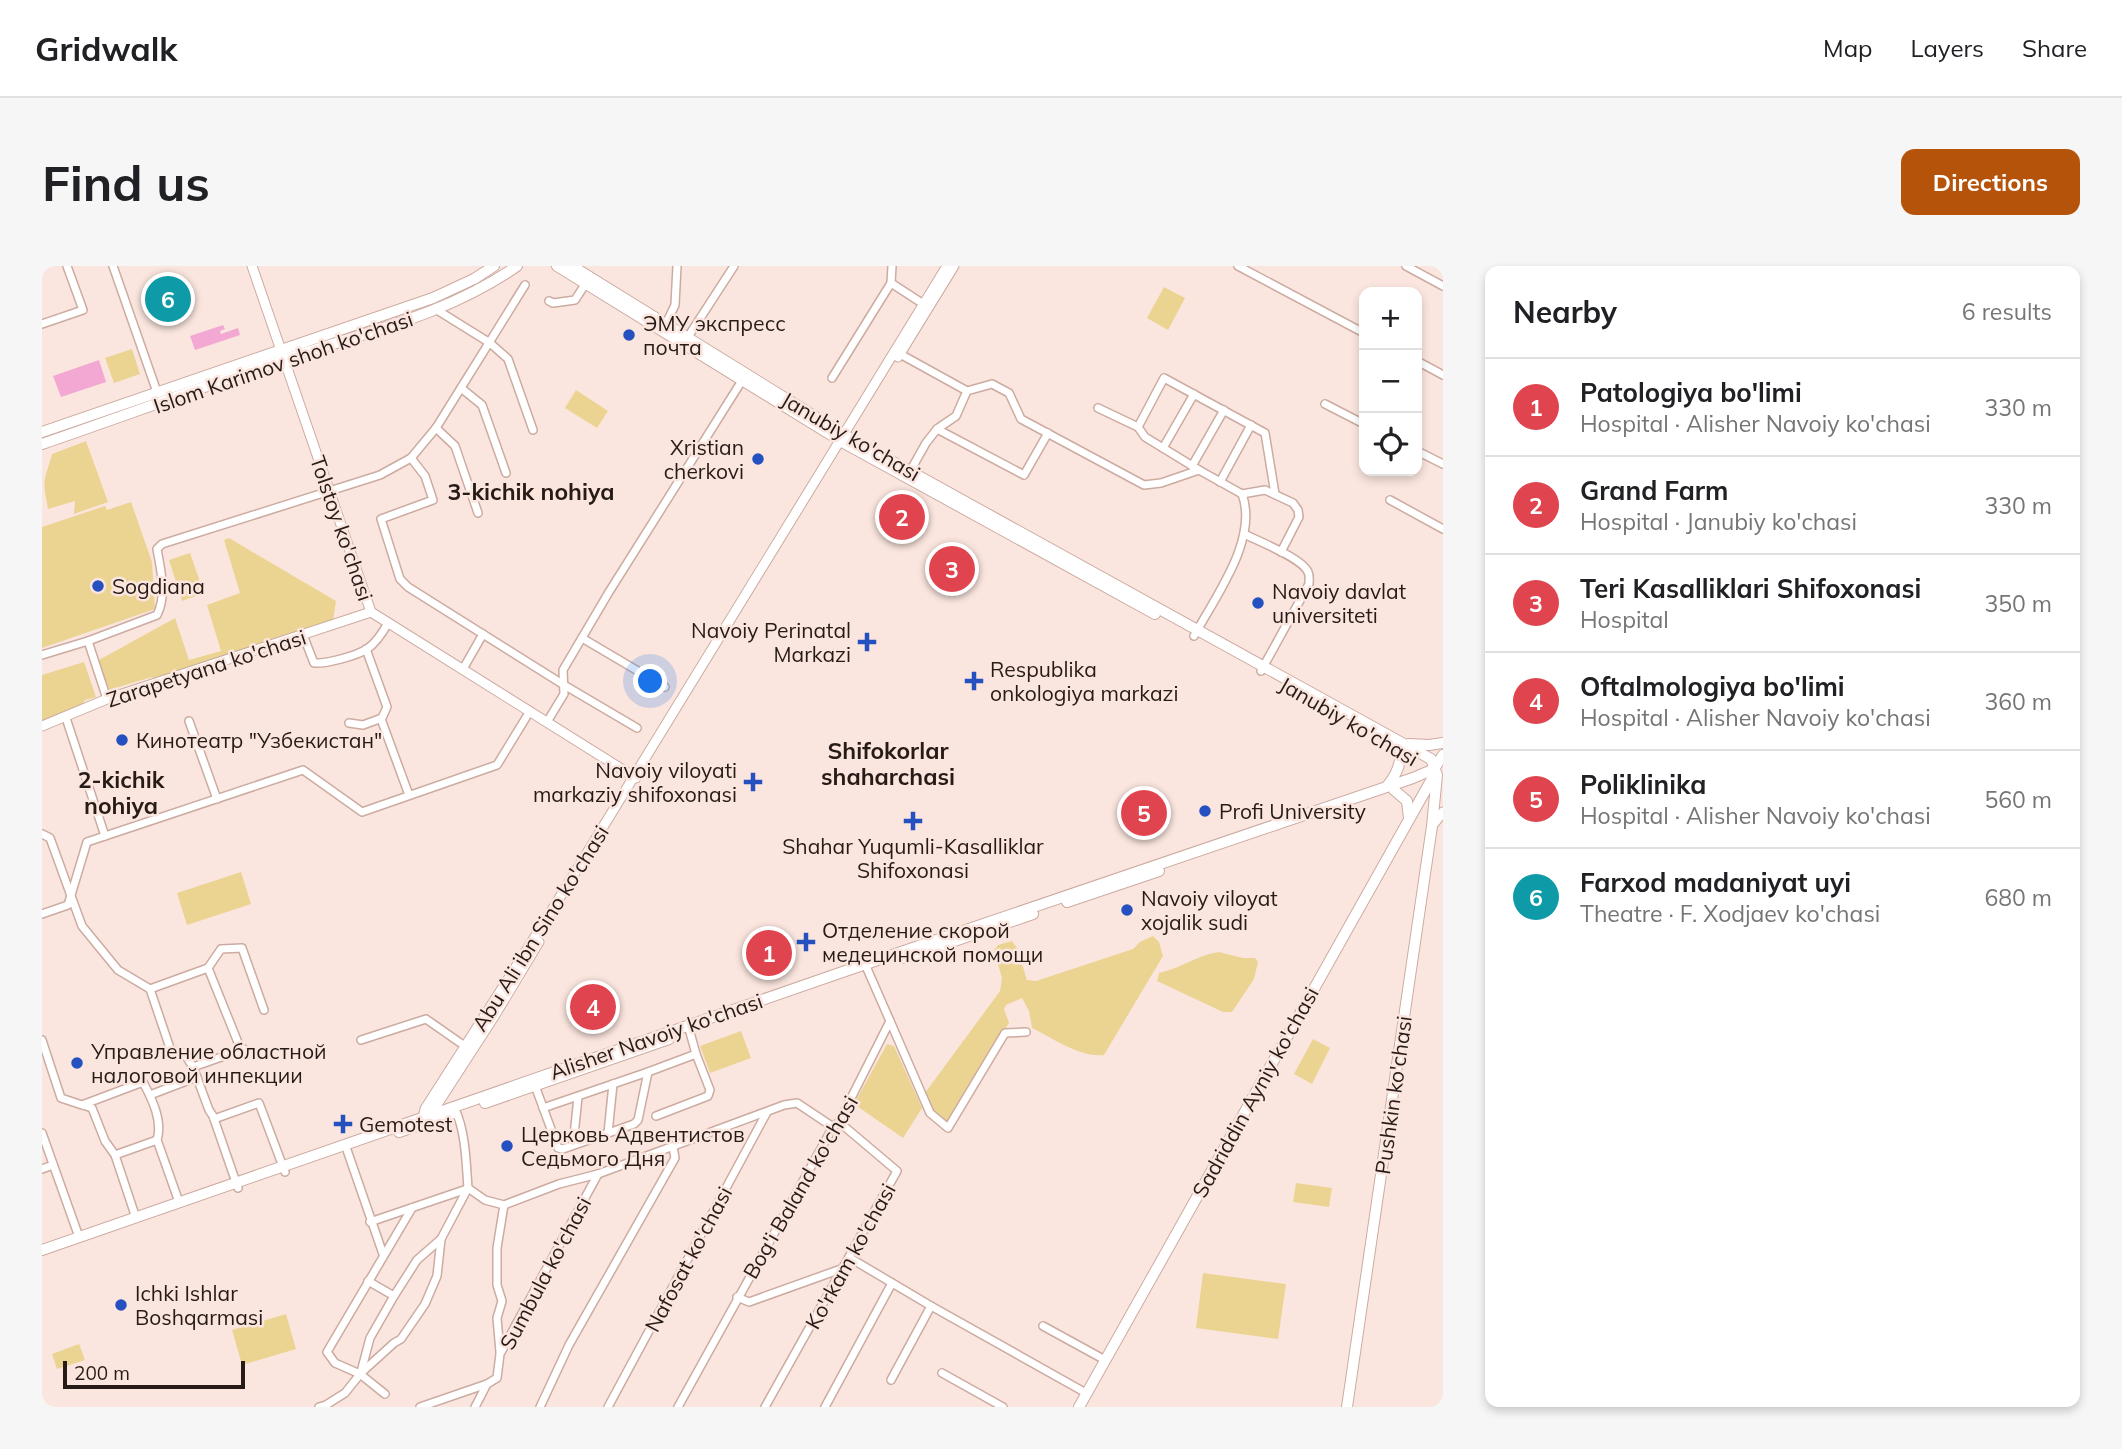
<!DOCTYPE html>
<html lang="en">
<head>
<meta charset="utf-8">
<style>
  :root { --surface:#fff; --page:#f6f6f6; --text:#202124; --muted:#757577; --line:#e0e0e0; --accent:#b45309 }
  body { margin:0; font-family:Mulish,sans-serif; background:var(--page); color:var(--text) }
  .controls { position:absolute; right:21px; top:21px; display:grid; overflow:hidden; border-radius:14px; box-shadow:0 4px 10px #0003 }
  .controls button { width:63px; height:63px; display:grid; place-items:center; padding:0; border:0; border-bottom:2px solid var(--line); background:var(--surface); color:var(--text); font:35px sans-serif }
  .scale { position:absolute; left:21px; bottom:18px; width:182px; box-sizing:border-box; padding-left:7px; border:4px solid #271b17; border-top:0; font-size:19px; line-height:24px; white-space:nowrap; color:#271b17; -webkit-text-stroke:5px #fbe6df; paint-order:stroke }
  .you { position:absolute; left:609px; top:416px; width:24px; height:24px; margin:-18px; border:5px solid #fff; border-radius:50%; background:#1a73e8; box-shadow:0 0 0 10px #1a73e833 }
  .badge { display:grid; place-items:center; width:46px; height:46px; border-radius:50%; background:var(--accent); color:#fff; font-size:23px; font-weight:700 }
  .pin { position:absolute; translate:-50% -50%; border:4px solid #fff; box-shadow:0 2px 7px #0006 }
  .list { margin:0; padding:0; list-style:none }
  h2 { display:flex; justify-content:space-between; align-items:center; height:91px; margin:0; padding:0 28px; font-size:30px }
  h2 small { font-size:23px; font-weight:400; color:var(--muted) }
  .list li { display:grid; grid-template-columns:46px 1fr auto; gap:21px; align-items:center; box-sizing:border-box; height:98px; padding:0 28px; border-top:2px solid var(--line) }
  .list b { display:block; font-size:26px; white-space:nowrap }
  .list p { margin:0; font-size:23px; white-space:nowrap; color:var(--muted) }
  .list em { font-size:23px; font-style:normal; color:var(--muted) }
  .icon { flex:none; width:38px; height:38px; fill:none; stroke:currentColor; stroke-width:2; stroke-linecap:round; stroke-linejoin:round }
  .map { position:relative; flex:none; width:1401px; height:1141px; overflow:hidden; border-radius:14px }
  header { display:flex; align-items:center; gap:42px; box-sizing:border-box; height:98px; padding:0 35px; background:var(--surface); border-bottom:2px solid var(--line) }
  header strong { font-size:33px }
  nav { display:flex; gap:38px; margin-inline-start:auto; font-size:24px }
  .intro { display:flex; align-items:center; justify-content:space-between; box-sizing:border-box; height:168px; padding:0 42px }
  h1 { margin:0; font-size:49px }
  .button { padding:18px 32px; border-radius:14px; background:var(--accent); color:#fff; font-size:24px; font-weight:700 }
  main { display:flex; gap:42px; padding:0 42px }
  aside { flex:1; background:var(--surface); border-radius:14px; box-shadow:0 4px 10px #0003 }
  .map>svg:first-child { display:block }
</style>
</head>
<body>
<header>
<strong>Gridwalk</strong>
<nav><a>Map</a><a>Layers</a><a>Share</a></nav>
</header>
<div class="intro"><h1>Find us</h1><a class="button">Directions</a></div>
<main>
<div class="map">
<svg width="1401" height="1141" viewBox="0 0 1401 1141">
  <rect width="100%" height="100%" fill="#fbe6df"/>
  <g fill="#ebd491">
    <path d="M1122,21L1143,32L1126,64L1105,52Z"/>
    <path d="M90,83L98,108L72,117L63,92Z"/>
    <path d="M534,124L566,145L555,162L523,142Z"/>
    <path d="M44,175L66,236L32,248L33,235L6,243C0,211 2,217 10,188Z"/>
    <path d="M89,236L110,296L113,343L0,382V261L63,240L65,244Z"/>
    <path d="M187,272L294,335L291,355L116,416L110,411L67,424L57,394L133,352L147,394L179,385L165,339L198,327L182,274Z"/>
    <path d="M148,287L162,327L140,335L127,294Z"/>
    <path d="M42,396L54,431L43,434L37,444L0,456V409Z"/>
    <path d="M199,606L209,638L145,659L135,627Z"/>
    <path d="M1111,670L1117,676L1121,690L1062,789C1038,792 1011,772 990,762L987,745L980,732L964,739L962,743L967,757L908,855L904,857L890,845L883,827L958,725L960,712L952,684L956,679L970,675L975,682L985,714L994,715L1091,683L1098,676Z"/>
    <path d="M1177,686L1201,692H1213L1216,696L1212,713L1190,746H1181L1115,715L1117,707C1140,702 1155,689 1177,686Z"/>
    <path d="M699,765L709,792L668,807L658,780Z"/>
    <path d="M1271,773L1288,782L1270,818L1252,808Z"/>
    <path d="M845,778L852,780L880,842L861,872L812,838Z"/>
    <path d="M1254,917L1290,922L1287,941L1251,936Z"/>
    <path d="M1161,1007L1244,1018L1236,1073L1154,1062Z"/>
    <path d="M244,1048L254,1083L200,1099L190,1064Z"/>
    <path d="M37,1078L43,1094L15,1103L10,1088Z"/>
  </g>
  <g fill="#f2a8d2">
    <path d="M181,59L183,63L178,65L179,68L196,62L198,69L153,84L148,70Z"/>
    <path d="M57,94L64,116L19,131L11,110Z"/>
  </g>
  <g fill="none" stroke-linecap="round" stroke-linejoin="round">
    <g stroke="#ccaba1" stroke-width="10">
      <g id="minor">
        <path d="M71,0L115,126"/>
        <path d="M1196,0L1322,67"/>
        <path d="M1364,0L1401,20"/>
        <path d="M849,17L850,0"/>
        <path d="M507,35L511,37L533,34L544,17"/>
        <path d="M395,44L448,77L466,93L491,164"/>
        <path d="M0,58L41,44L25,0"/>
        <path d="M623,60L633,39L635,0"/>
        <path d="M644,74L692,0"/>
        <path d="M858,88L925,125L950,118L967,127L979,153L1102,219L1119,217L1157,204L1200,228"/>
        <path d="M1375,95L1401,109"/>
        <path d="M790,112L849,17L886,41"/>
        <path d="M419,122L440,139L464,207"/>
        <path d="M1283,138L1322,158"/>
        <path d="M1056,142L1096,161L1103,171L1157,204"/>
        <path d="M1096,161L1122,112L1223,167L1233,228"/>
        <path d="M394,162L413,180L436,247"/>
        <path d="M895,163L982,209L1006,167"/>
        <path d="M1121,182L1152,128"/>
        <path d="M1375,185L1401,198"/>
        <path d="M369,192L383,210L391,234L339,253L358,313L366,321L522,419L595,462"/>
        <path d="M1150,200L1182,144"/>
        <path d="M866,209L884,177L895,163L914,150L925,125"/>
        <path d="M1178,216L1209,159"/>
        <path d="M1200,228L1223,224L1251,237L1256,244L1257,251L1239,286"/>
        <path d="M1348,234L1401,263"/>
        <path d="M1202,268C1216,275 1260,292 1266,306C1268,310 1267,314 1267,318L1219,405"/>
        <path d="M261,369L272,397C284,398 314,390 325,383C334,377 341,366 346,357"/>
        <path d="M1152,370C1173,331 1217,273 1200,228"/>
        <path d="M540,372L623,421"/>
        <path d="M0,389L46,375"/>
        <path d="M421,403L441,368"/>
        <path d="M65,433L46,375L115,349C125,329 119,305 115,283L120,278L338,209L369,192L394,162L483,19"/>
        <path d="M24,452L63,570"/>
        <path d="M339,453L367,529"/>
        <path d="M147,455L175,533"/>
        <path d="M505,456L522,428L521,404L567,326L701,113"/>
        <path d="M307,457L321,459L340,452L345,441L324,383"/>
        <path d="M0,568L8,572L40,660L76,704L108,723"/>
        <path d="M0,648L26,639L45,576L261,504L320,546L455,499L488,445"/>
        <path d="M166,702L179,683L200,682L222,744"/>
        <path d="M166,702L199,784"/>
        <path d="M108,723L129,785L142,787L151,801L167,844L171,850L196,922"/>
        <path d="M108,723L166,702"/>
        <path d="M848,755L888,847L906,862L963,767L984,766"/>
        <path d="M0,774L19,832L40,839L101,816C110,833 121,855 115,874L137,936"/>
        <path d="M319,774L384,753L427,783"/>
        <path d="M151,801L202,783"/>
        <path d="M492,817L516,882L521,883L592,858L596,854L606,806L654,788L646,759"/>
        <path d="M108,829L155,811"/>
        <path d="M41,839L50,842L63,875L73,889L94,952"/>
        <path d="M501,842L606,806"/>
        <path d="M413,843C424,867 424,897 426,922L443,934L462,939L517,918L556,908L742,839L755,837L791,861"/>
        <path d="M614,850L666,830L668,824L654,788"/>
        <path d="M172,853L217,837L243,906"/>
        <path d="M0,867L37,971"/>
        <path d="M566,867L571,818"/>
        <path d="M531,879L536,831"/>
        <path d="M305,884L341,988"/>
        <path d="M73,889L115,874"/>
        <path d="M0,903L11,899"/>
        <path d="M328,956L425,923"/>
        <path d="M808,992L889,1040L1044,1127"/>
        <path d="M326,1015L352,1030"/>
        <path d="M695,1031L707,1036L799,1003"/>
        <path d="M1001,1060L1063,1094"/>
        <path d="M458,1086L455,1052L460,1035L455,1019V982L462,939"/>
        <path d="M319,1106L328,1072L352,1030L375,994L399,973"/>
        <path d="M900,1107L961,1141"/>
        <path d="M849,1114L889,1040"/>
        <path d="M343,1128L318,1108L293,1097L285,1086L370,942"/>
        <path d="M277,1141L284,1139L303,1127L319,1107L352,1077L359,1073L383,1038L395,1010L399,973L426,922"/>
        <path d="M378,1141L445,1118"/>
        <path d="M433,1141L445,1118L455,1112L458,1088L556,908"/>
        <path d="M498,1141L527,1079L633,892L631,881"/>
        <path d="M566,1141L725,846"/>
        <path d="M636,1141L791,861L797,856L848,755L823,698"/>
        <path d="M723,1141L855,905L797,856"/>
        <path d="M783,1141L850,1017"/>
      </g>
    </g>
    <g stroke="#ccaba1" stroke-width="11">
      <g id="tertiary">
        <path d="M210,0L329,346L594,512"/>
        <path d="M856,91L912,0"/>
        <path d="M0,460L65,433L329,346"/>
        <path d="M1390,560L1401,546"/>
        <path d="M387,851L453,749L497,676"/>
        <path d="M380,857L383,843L507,649L905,0"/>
      </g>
    </g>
    <g stroke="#ccaba1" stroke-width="12">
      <g id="secondary">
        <path d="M515,0L802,177L1113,348"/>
        <path d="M530,0L806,171L1389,493L1395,509L1390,560L1305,1141"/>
        <path d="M0,166L391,32L432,13L452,0"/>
        <path d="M0,178C84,149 168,118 253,90C329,65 408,47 475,0"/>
        <path d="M1367,478L1387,479L1401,477"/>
        <path d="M1346,519C1355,508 1360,495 1358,481"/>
        <path d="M1352,524L1365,535L1367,552"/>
        <path d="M1025,636L1117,605"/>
        <path d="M863,692L991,648"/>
        <path d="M443,837L627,773"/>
        <path d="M357,866L412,847"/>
        <path d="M0,984L812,702L1371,512L1392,503L1401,489"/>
        <path d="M1037,1141L1391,511"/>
      </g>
    </g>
    <use href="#minor" stroke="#fff" stroke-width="7"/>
    <use href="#tertiary" stroke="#fff" stroke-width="9"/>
    <use href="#secondary" stroke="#fff" stroke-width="10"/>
  </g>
  <g fill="#2451bf" stroke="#fbe6df" stroke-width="2.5">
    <circle cx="587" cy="69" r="7"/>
    <circle cx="716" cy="193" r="7"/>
    <circle cx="56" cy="320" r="7"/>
    <circle cx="1216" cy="337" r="7"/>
    <path d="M821.5 365.5h7v7h7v7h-7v7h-7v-7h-7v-7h7z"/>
    <path d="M928.5 404.5h7v7h7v7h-7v7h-7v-7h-7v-7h7z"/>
    <circle cx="80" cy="474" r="7"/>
    <path d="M707.5 505.5h7v7h7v7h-7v7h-7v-7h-7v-7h7z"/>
    <circle cx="1163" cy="545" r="7"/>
    <path d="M867.5 544.5h7v7h7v7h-7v7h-7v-7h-7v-7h7z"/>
    <circle cx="1085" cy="644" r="7"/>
    <path d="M760.5 665.5h7v7h7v7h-7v7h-7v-7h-7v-7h7z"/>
    <circle cx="35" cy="797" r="7"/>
    <path d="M297.5 847.5h7v7h7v7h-7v7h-7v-7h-7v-7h7z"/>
    <circle cx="465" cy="880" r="7"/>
    <circle cx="79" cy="1039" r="7"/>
  </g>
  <g text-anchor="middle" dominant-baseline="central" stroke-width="5" stroke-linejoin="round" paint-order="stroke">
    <g font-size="21" fill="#271b17" stroke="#fbe6df" text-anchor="start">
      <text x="601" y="57">ЭМУ экспресс<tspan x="601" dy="24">почта</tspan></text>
      <text x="702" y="181" text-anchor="end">Xristian<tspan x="702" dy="24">cherkovi</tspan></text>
      <text x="70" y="320">Sogdiana</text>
      <text x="1230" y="325">Navoiy davlat<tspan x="1230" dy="24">universiteti</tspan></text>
      <text x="809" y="364" text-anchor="end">Navoiy Perinatal<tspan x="809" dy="24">Markazi</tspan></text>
      <text x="948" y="403">Respublika<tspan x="948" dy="24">onkologiya markazi</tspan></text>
      <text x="94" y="474">Кинотеатр "Узбекистан"</text>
      <text x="695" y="504" text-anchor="end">Navoiy viloyati<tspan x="695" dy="24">markaziy shifoxonasi</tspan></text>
      <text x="1177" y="545">Profi University</text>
      <text x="871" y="580" text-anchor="middle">Shahar Yuqumli-Kasalliklar<tspan x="871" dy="24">Shifoxonasi</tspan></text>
      <text x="1099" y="632">Navoiy viloyat<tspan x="1099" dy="24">xojalik sudi</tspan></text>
      <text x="780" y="664">Отделение скорой<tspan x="780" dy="24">медецинской помощи</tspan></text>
      <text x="49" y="785">Управление областной<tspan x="49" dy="24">налоговой инпекции</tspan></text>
      <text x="317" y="858">Gemotest</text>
      <text x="479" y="868">Церковь Адвентистов<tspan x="479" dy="24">Седьмого Дня</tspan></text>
      <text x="93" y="1027">Ichki Ishlar<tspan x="93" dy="24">Boshqarmasi</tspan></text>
    </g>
    <g font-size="21" fill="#271b17" stroke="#fbe6df">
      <text transform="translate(241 96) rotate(-19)">Islom Karimov shoh ko'chasi</text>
      <text transform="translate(809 170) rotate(30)">Janubiy ko'chasi</text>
      <text transform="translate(300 262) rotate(71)">Tolstoy ko'chasi</text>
      <text transform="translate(164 402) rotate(-18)">Zarapetyana ko'chasi</text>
      <text transform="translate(1307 455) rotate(30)">Janubiy ko'chasi</text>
      <text transform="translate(498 662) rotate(-58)">Abu Ali ibn Sino ko'chasi</text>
      <text transform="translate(614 770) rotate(-19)">Alisher Navoiy ko'chasi</text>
      <text transform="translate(1213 826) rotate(-61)">Sadriddin Ayniy ko'chasi</text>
      <text transform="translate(1351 829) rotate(-82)">Pushkin ko'chasi</text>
      <text transform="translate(758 921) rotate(-60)">Bog'i Baland ko'chasi</text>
      <text transform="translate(808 990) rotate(-61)">Ko'rkam ko'chasi</text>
      <text transform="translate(646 993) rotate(-62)">Nafosat ko'chasi</text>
      <text transform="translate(503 1007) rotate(-62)">Sumbula ko'chasi</text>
    </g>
    <g font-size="23" font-weight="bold" fill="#271b17" stroke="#fbe6df">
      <text x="489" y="225">3-kichik nohiya</text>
      <text x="846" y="484">Shifokorlar<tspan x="846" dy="26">shaharchasi</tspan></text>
      <text x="79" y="513">2-kichik<tspan x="79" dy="26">nohiya</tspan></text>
    </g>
  </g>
</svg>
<div class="controls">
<button>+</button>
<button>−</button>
<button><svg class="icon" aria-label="locate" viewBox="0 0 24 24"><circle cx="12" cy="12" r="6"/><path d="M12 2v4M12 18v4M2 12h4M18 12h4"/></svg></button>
</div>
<div class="scale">200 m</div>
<div class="you"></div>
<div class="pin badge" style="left:727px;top:687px;background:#e0444e">1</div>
<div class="pin badge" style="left:860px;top:251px;background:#e0444e">2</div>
<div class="pin badge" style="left:910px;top:303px;background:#e0444e">3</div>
<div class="pin badge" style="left:551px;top:741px;background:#e0444e">4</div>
<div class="pin badge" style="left:1102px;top:547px;background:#e0444e">5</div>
<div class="pin badge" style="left:126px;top:33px;background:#0f9aa8">6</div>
</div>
<aside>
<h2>Nearby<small>6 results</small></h2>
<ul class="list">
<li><span class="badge" style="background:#e0444e">1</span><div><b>Patologiya bo'limi</b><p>Hospital · Alisher Navoiy ko'chasi</p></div><em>330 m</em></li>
<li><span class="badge" style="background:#e0444e">2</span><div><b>Grand Farm</b><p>Hospital · Janubiy ko'chasi</p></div><em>330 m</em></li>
<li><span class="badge" style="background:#e0444e">3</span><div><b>Teri Kasalliklari Shifoxonasi</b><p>Hospital</p></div><em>350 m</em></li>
<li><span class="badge" style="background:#e0444e">4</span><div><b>Oftalmologiya bo'limi</b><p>Hospital · Alisher Navoiy ko'chasi</p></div><em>360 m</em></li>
<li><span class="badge" style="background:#e0444e">5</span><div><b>Poliklinika</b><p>Hospital · Alisher Navoiy ko'chasi</p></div><em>560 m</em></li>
<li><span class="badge" style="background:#0f9aa8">6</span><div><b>Farxod madaniyat uyi</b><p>Theatre · F. Xodjaev ko'chasi</p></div><em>680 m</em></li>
</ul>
</aside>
</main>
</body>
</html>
